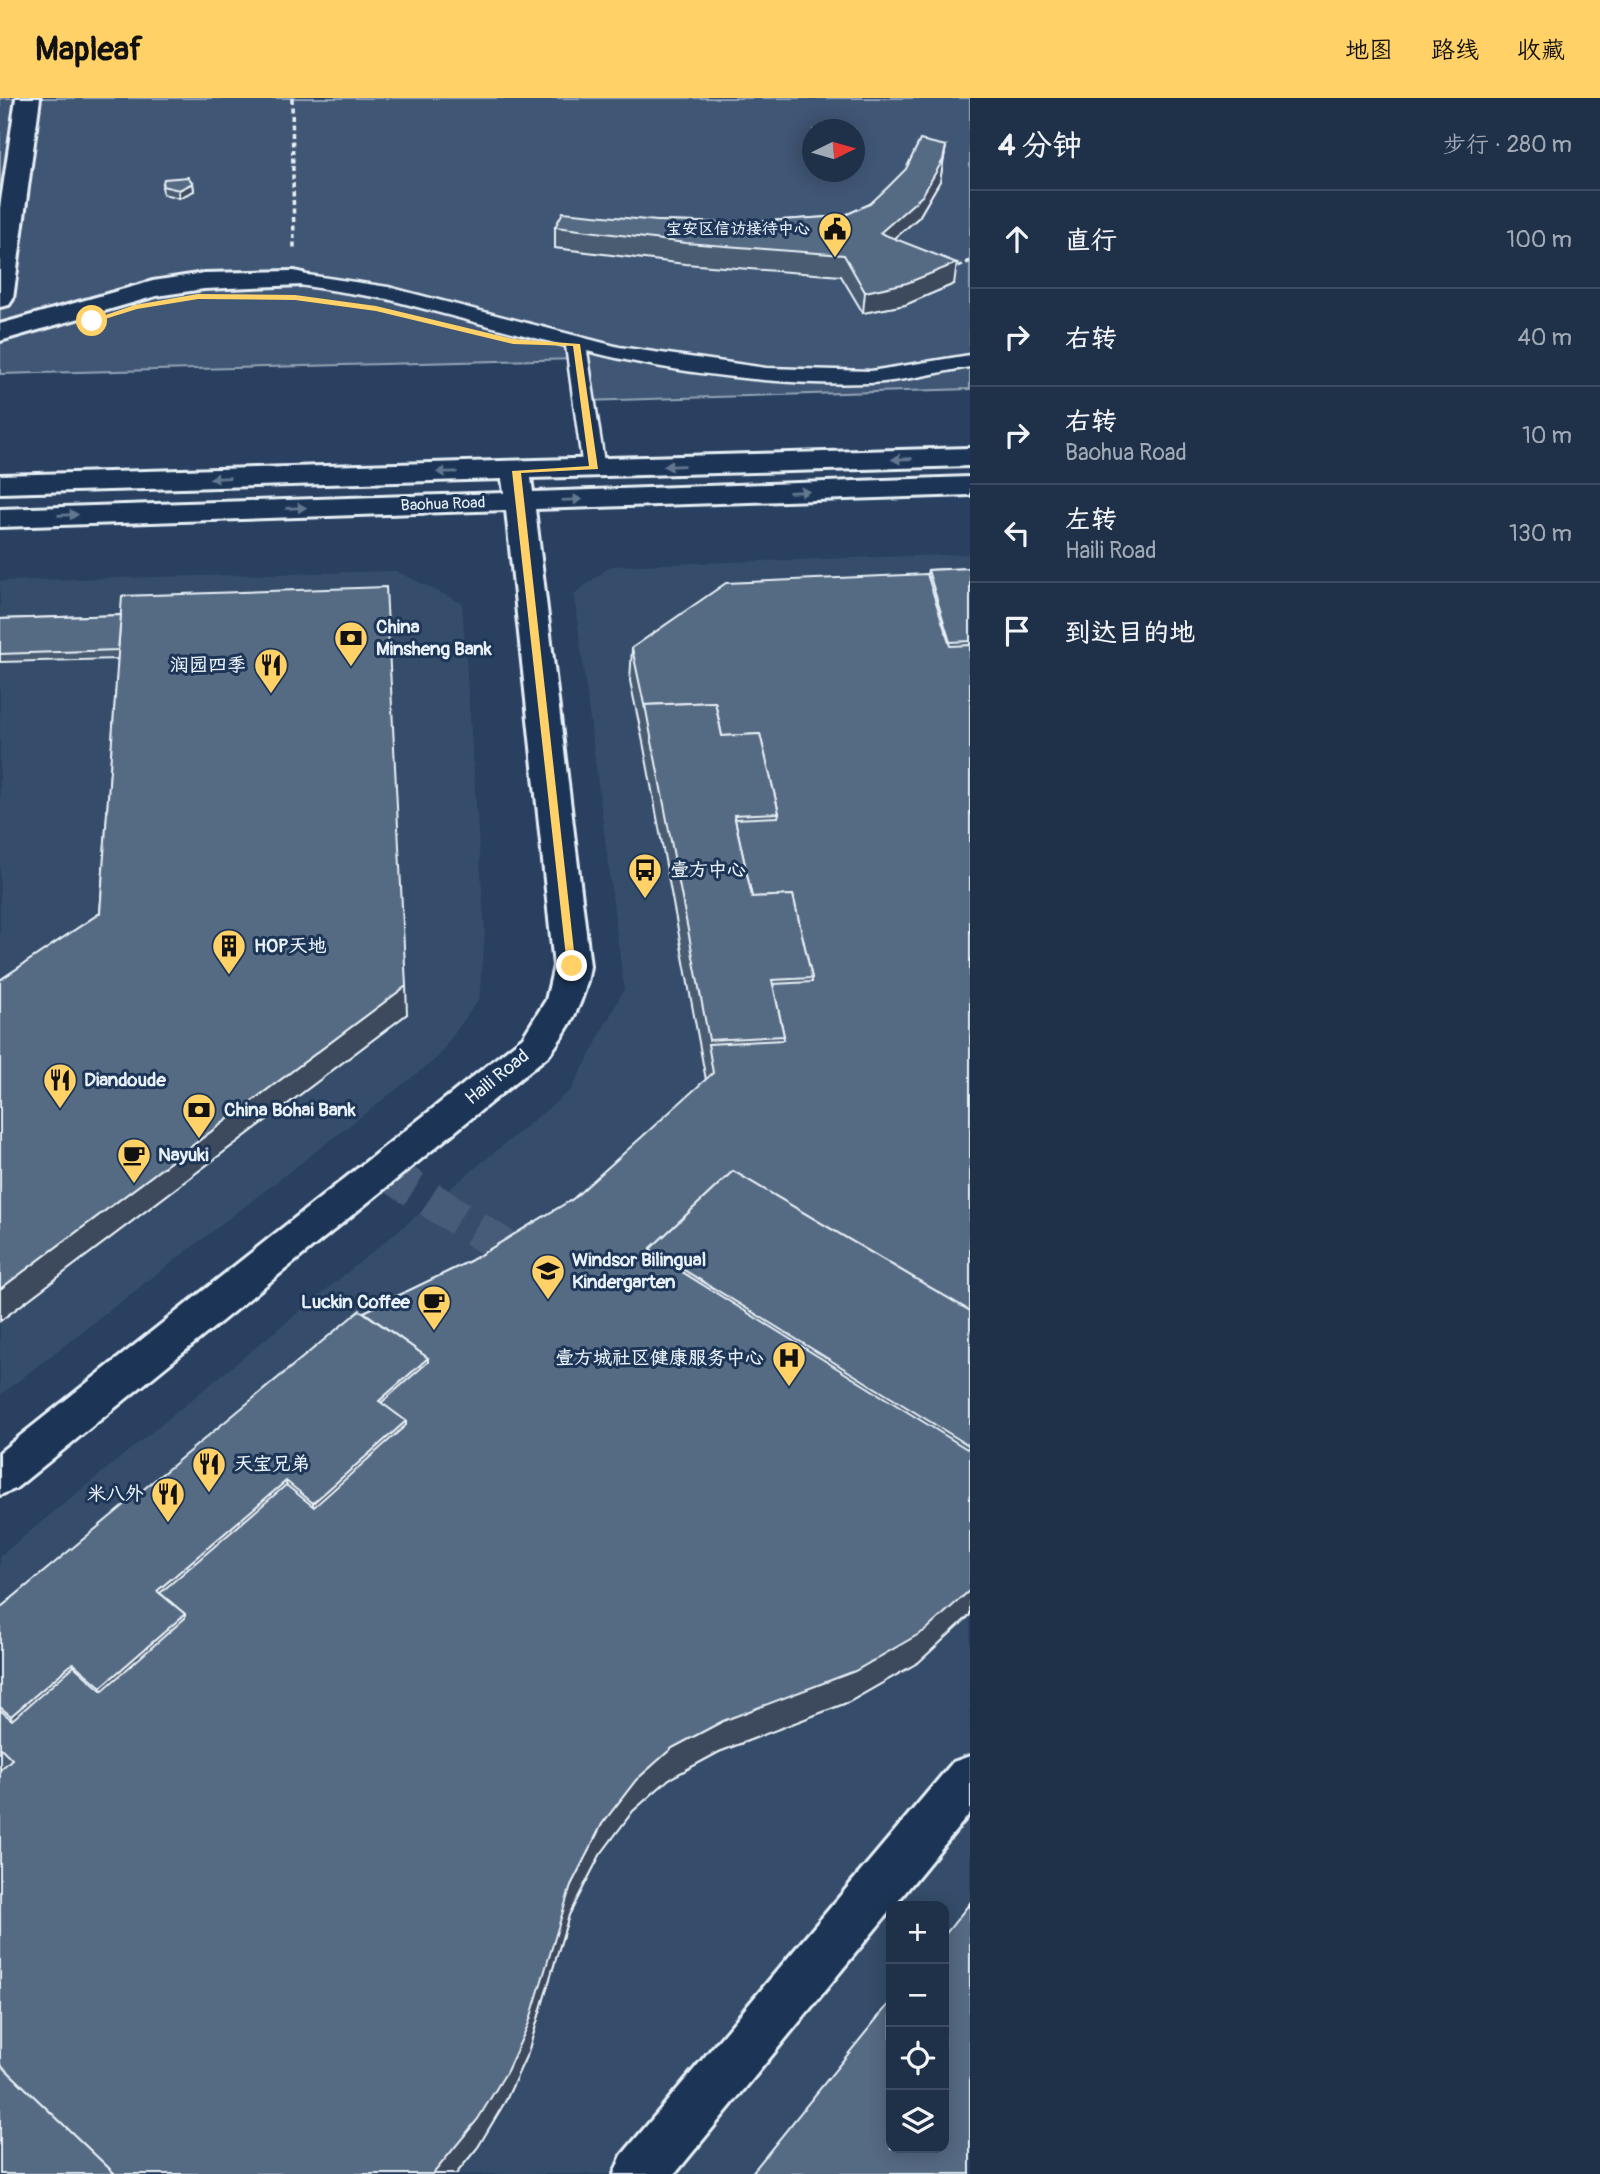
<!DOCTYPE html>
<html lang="zh">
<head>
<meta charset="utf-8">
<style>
  :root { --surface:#1f3049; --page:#2c3c53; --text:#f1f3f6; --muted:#a1a9b4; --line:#3c4b61; --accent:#ffd166 }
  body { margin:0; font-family:Pangolin,"LXGW WenKai TC",sans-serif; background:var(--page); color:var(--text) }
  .controls { position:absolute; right:21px; bottom:21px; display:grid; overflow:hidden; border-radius:14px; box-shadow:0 4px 18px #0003 }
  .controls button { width:63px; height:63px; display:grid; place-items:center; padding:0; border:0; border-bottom:2px solid var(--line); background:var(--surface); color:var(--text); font:35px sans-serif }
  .compass { position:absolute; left:802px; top:21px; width:63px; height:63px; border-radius:50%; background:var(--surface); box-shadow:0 4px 18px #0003; rotate:85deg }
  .stop { position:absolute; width:21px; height:21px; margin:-16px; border:5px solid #ffd166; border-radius:50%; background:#fff }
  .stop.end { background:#ffd166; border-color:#fff; box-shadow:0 2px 7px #0008 }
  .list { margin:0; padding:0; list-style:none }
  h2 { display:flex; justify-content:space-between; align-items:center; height:91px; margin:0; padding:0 28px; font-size:30px }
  h2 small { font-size:23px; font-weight:400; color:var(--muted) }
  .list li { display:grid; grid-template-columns:46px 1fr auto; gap:21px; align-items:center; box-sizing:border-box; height:98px; padding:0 28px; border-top:2px solid var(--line) }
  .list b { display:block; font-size:26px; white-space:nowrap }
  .list p { margin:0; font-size:23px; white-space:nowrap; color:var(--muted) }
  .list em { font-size:23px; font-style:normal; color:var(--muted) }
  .icon { flex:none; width:38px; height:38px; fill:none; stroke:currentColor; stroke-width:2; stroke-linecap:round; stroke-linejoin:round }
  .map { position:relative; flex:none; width:970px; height:2076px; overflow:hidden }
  header { display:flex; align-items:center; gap:42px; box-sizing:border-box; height:98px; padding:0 35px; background:var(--accent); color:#111 }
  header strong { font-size:33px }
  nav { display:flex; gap:38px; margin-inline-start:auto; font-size:24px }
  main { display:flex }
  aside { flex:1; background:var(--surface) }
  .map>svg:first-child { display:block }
</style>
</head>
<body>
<header>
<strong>Mapleaf</strong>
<nav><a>地图</a><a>路线</a><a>收藏</a></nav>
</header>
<main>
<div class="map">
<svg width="970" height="2076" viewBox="0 0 970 2076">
  <rect width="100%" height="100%" fill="#294061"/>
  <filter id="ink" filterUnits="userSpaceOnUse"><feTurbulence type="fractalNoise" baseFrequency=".0143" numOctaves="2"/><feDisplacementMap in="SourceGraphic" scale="14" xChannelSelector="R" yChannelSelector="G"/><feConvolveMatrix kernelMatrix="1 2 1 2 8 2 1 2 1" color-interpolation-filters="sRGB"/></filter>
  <g filter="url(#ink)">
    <g fill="#364d6b" fill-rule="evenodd">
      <path d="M970,456V2076H0V1458L572,991L624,891L574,496L611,468ZM891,1808H944V2050H891Z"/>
      <path d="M396,473L462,505L485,835L479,901L437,960L0,1297V483Z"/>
    </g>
    <path fill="#415774" stroke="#94a4b6" stroke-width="2" fill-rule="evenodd" d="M0,0H970V291L584,303L578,261L0,276ZM813,32H855V74H813Z"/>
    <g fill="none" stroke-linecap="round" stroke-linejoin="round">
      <path stroke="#465b78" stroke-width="36" stroke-dasharray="36 18" stroke-linecap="butt" d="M384,1072L544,1175"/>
      <g stroke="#e8f1f8" stroke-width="5">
        <path id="lane" d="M294,175L388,189L619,249L766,270L871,273L970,257V269C937,274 902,284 869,285C781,288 672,275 587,253L605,371L594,377L583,371L566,248L387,201L287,185L284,181L287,177Z"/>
      </g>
      <g stroke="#e8f1f8" stroke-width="6">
        <g id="street">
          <path d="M16,0H40L13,201L9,207L0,209V110Z"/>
          <path d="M294,173L303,175L307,181L303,187L204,191L156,198L0,243V226L153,183L204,175Z"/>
          <path d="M970,1658V1715L675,2076H614L622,2057L953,1664Z"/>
        </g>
      </g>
      <g stroke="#e8f1f8" stroke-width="6">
        <path id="secondary" d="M970,350V368L531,380L533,394L970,379V397L535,411L590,868C585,903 570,929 549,957L15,1391L0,1397V1354L523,939L546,902L554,868L506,412L0,429V411L504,395L502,381L0,395V377Z"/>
      </g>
      <g stroke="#e8f1f8" stroke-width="3.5" stroke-dasharray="5 3.5" stroke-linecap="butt">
        <path d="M292,0L294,150"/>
        <path d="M951,173L970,163"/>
      </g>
      <use href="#lane" fill="#1d3557" fill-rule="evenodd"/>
      <use href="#street" fill="#1d3557" fill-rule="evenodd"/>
      <use href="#secondary" fill="#1d3557" fill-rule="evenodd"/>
    </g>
    <g fill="#495b71" stroke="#e8f1f8" stroke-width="2">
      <path d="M946,48L940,83L919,119L894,141L954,186L905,207L863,215L841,178L685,166L555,150V129L657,123L735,125L843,118L870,106Z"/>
      <path d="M193,85L194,93L179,100L163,96L162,88Z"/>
      <path d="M970,470V1517L919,1564L849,1604L719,1654L669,1681L633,1713L600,1757L569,1817L528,1954L506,2002L478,2049L456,2076H0V1510L364,1214L470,1163L573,1101L706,982L643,644L630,583L632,550L927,476L928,472Z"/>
      <path d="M121,517L407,916L0,1223V882L100,815L118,561L0,564V521Z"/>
    </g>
    <g fill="#3c4a5c" stroke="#e8f1f8" stroke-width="2">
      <path d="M946,48L940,83L919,119L877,156L880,135Z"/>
      <path d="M193,85L194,93L179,100V92Z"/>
      <path d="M957,165L954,186L905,207L863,215L865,194Z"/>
      <path d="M406,888L407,916L0,1223V1191Z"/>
      <path d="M428,1260L429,1297L400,1322L379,1303Z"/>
      <path d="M406,1323L408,1360L316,1441L313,1405Z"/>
      <path d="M286,1383L289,1419L179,1515L157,1493Z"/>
      <path d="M970,1492V1517L919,1564L849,1604L719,1654L669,1681L633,1713L600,1757L569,1817L528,1954L506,2002L478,2049L456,2076H433L571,1787L602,1726L636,1682L672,1650Z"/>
      <path d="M185,1516L190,1551L108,1624L101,1589Z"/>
      <path d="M73,1565L80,1600L19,1653L11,1618Z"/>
    </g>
    <g fill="#556a83" stroke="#e8f1f8" stroke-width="2">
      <path d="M920,42L946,48L943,62L922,98L880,135L957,165L907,185L865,194L844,157L686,145L555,129L563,114L657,123L735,125L843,118L870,106L887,90L906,71Z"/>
      <path d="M188,79L193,85L179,92L162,88L164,81Z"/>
      <path d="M970,470V543L950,544L928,472Z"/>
      <path d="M927,476L950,548L970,547V1213L733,1073L650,1151V1154L967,1351L970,1347V1492L926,1532L855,1573L723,1623L672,1650L636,1682L602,1726L571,1787L529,1925L507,1973L478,2021L433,2076H115L0,1966V1672L12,1661L0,1649V1612L12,1622L74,1568L102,1593L185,1520V1516L160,1495L286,1387L314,1409L406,1327V1323L381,1305L428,1264V1260L364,1214L470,1163L573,1101L713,975L708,946L783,942L784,938L773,886L812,884V880L793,797L752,799L735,721L778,719L779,715L760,636L722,638L715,604L645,607V611L632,550L726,485Z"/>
      <path d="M386,489L406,888L0,1191V882L100,815L122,498Z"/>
      <path d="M121,517L118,552L0,556V521Z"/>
      <path d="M715,604L722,638L760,636L779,715L734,717L752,799L793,797L812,880L772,882L784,938L709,942L645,607Z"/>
      <path d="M733,1073L970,1213V1344L968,1347L650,1151Z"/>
      <path d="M360,1212L428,1260L379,1303L406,1323L313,1405L286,1383L157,1493L185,1516L101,1589L73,1565L11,1618L0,1609V1510Z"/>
      <path d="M970,1805V2076H751L891,1903V2050H944V1838Z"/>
      <path d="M0,1966L115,2076H0Z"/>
    </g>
    <defs><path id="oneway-solid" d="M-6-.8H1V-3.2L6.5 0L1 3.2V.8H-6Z" transform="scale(1.75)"/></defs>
    <g fill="#64778f">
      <use href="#oneway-solid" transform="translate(902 361) rotate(178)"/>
      <use href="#oneway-solid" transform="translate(674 368) rotate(178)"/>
      <use href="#oneway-solid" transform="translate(447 374) rotate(179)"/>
      <use href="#oneway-solid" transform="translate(220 380) rotate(178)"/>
      <use href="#oneway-solid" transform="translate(799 394) rotate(-2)"/>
      <use href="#oneway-solid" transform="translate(572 402) rotate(-2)"/>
      <use href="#oneway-solid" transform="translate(296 410) rotate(-2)"/>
      <use href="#oneway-solid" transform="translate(68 417) rotate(-2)"/>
    </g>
  </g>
  <path fill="#ffd166" d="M198,196L295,197L376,208L513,241L580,246L598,371L521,375L576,871L567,868L512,373L589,368L573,248L513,246L376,213L295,202L198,201L137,211L92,225L88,223L135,207Z"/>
  <defs>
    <g id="civic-pin" transform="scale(1.75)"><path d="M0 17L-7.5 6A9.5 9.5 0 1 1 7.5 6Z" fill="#ffd166" stroke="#1d3557"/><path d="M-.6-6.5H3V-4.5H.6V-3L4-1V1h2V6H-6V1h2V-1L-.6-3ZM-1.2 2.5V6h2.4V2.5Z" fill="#111"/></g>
    <g id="bank-pin" transform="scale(1.75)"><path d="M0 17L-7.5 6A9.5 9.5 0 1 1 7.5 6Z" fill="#ffd166" stroke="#1d3557"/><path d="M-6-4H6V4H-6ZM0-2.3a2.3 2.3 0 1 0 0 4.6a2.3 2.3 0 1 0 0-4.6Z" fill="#111"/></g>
    <g id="restaurant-pin" transform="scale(1.75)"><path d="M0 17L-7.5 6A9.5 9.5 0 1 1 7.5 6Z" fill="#ffd166" stroke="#1d3557"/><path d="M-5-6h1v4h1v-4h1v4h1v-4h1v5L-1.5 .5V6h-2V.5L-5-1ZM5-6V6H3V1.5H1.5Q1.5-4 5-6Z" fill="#111"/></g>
    <g id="bus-pin" transform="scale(1.75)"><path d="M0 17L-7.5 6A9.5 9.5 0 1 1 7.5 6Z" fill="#ffd166" stroke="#1d3557"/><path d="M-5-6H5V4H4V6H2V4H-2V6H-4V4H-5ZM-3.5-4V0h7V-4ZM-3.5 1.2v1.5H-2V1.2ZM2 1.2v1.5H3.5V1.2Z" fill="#111"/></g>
    <g id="building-pin" transform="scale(1.75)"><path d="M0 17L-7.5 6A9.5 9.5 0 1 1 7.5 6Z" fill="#ffd166" stroke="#1d3557"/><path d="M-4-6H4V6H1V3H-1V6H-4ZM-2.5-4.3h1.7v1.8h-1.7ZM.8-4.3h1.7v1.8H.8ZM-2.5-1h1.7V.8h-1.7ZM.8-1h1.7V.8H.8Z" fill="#111"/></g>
    <g id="cafe-pin" transform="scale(1.75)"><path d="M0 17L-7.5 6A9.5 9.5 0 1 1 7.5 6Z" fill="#ffd166" stroke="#1d3557"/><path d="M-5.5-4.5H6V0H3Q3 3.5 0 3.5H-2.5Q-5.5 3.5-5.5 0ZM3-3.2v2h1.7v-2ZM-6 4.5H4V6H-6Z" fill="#111"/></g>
    <g id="school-pin" transform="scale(1.75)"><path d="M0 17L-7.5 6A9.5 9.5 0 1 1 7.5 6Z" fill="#ffd166" stroke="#1d3557"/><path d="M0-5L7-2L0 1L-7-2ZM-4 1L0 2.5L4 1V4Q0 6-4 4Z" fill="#111"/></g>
    <g id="hospital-pin" transform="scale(1.75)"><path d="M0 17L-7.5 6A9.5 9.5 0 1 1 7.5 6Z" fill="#ffd166" stroke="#1d3557"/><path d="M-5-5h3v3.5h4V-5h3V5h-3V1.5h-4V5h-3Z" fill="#111"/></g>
  </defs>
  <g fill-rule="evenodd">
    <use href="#civic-pin" x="835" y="131"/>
    <use href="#bank-pin" x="351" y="540"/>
    <use href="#restaurant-pin" x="271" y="567"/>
    <use href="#bus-pin" x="645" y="772"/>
    <use href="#building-pin" x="229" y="848"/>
    <use href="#restaurant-pin" x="60" y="982"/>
    <use href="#bank-pin" x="199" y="1012"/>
    <use href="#cafe-pin" x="134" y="1057"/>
    <use href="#school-pin" x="548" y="1173"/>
    <use href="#cafe-pin" x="434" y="1204"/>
    <use href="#hospital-pin" x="789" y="1260"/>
    <use href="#restaurant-pin" x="209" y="1366"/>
    <use href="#restaurant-pin" x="168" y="1396"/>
  </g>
  <g text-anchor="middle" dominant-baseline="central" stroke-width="6" stroke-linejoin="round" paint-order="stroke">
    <g font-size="16" font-weight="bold" fill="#e8f1f8" stroke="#1d3557" text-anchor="end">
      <text x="810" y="131">宝安区信访接待中心</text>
    </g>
    <g font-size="16" fill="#e8f1f8" stroke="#1d3557">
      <text transform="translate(443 406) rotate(-2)">Baohua Road</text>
    </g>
    <g font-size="19" font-weight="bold" fill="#e8f1f8" stroke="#1d3557" text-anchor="start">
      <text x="376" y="529">China<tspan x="376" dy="22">Minsheng Bank</tspan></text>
      <text x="246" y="567" text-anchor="end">润园四季</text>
      <text x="670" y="772">壹方中心</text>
      <text x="254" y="848">HOP天地</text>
      <text x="84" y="982">Diandoude</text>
      <text x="224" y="1012">China Bohai Bank</text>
      <text x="158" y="1057">Nayuki</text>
      <text x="572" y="1162">Windsor Bilingual<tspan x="572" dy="22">Kindergarten</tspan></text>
      <text x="410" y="1204" text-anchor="end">Luckin Coffee</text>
      <text x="764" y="1260" text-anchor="end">壹方城社区健康服务中心</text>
      <text x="234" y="1366">天宝兄弟</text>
      <text x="144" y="1396" text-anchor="end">米八外</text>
    </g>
    <g font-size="19" fill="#e8f1f8" stroke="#1d3557">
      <text transform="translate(497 979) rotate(-39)">Haili Road</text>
    </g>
  </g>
</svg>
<div class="controls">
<button>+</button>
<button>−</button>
<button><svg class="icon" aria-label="locate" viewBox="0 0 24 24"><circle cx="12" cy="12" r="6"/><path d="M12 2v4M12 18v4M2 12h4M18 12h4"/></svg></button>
<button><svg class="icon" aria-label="layers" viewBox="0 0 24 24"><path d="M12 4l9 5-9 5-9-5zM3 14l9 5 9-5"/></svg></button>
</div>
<svg class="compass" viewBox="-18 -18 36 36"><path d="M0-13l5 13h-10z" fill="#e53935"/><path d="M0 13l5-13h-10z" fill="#a1a9b4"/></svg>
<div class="stop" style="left:92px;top:223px"></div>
<div class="stop end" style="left:572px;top:868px"></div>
</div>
<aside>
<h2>4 分钟<small>步行 · 280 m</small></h2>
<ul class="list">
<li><svg class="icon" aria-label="ahead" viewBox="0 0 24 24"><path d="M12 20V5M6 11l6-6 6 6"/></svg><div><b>直行</b></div><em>100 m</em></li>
<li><svg class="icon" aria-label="right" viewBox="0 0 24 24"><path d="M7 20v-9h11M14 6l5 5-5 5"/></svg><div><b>右转</b></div><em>40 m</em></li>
<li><svg class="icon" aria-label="right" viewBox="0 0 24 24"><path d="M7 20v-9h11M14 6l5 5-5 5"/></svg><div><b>右转</b><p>Baohua Road</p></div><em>10 m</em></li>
<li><svg class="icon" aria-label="left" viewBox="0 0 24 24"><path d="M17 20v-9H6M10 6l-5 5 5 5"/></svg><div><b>左转</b><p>Haili Road</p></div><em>130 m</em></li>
<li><svg class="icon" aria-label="arrive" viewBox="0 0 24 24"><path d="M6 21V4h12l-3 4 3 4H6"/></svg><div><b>到达目的地</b></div></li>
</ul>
</aside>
</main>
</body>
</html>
